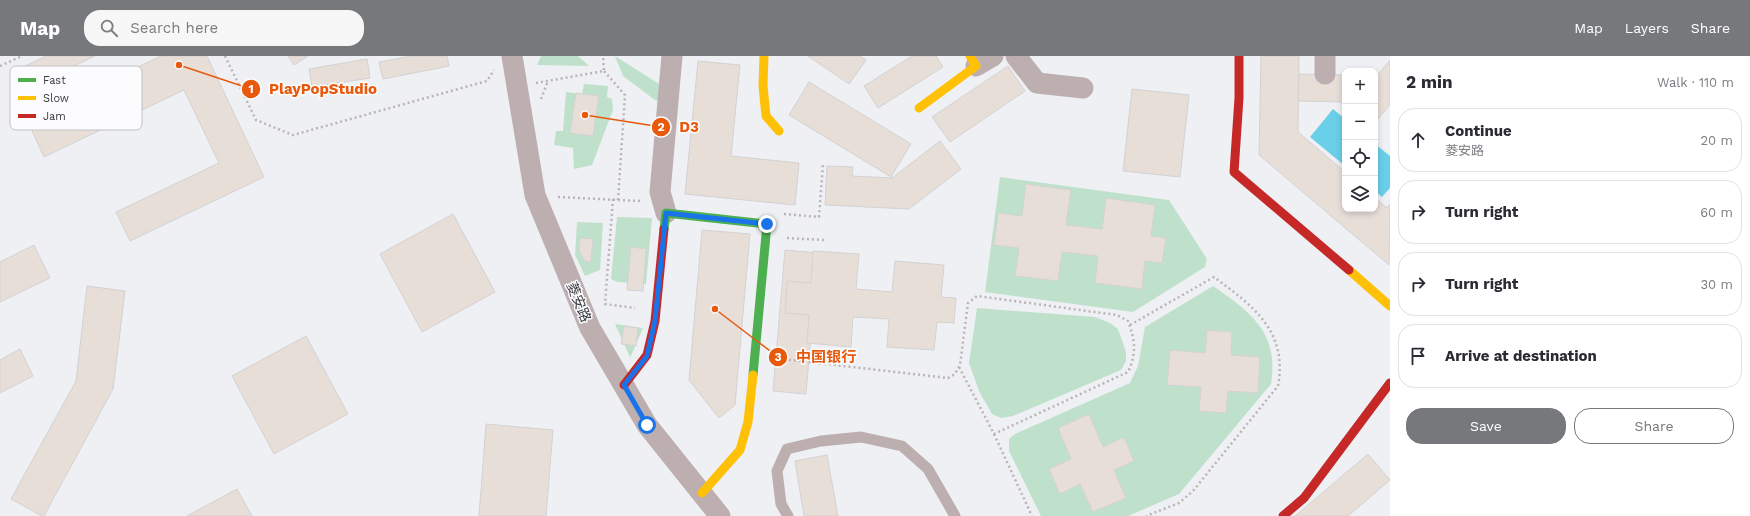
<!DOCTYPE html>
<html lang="en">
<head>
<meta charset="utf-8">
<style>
  :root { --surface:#fff; --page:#f7f7f7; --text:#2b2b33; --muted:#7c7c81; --line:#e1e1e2; --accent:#76787c }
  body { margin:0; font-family:"Work Sans","Noto Sans SC",sans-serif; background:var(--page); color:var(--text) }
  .controls { position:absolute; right:12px; top:12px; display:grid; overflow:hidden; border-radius:8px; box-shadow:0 2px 6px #0003 }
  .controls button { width:36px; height:36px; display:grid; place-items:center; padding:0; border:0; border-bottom:1px solid var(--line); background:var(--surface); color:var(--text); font:20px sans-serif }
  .stop { position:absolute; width:12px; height:12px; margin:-9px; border:3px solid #1a73e8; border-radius:50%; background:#fff }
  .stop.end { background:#1a73e8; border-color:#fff; box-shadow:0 1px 4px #0008 }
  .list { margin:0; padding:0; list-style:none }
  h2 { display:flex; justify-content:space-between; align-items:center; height:52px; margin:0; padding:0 16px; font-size:17px }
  h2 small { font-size:13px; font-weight:400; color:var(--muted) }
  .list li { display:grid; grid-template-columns:26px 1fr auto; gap:12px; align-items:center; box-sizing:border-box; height:64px; margin:0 8px 8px; padding:0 8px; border:1px solid var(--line); border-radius:16px }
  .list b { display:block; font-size:15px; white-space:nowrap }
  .list p { margin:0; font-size:13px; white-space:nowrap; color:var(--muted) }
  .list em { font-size:13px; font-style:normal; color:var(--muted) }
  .actions { display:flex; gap:8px; padding:12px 16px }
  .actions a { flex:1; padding:9px 0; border:1px solid var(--accent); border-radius:16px; text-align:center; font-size:14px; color:var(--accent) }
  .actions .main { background:var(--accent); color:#fff }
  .icon { flex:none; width:22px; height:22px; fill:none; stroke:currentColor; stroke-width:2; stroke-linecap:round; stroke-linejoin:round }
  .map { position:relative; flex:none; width:1390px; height:460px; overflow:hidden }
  header { display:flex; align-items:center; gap:24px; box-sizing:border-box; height:56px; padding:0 20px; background:var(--accent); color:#fff }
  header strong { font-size:19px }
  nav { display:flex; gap:22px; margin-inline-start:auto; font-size:14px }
  .search { width:280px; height:36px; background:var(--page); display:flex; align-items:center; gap:10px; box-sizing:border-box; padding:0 14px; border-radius:16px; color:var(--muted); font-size:15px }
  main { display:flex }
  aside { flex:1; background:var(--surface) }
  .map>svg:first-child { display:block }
</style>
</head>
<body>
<header>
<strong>Map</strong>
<div class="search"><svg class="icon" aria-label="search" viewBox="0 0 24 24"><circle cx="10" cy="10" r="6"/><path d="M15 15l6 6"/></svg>Search here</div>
<nav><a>Map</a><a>Layers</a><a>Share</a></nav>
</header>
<main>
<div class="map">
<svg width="1390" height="460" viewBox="0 0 1390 460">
  <rect width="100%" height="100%" fill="#eef0f4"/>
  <g fill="#bfe1cb">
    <path d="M541,0H578L589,10L537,9Z"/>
    <path d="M615,0L667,33L665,46L655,44L623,20Z"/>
    <path d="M584,28L608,30L607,41L612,43L613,54L592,109L574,113L573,92L554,89L556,75H563L566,36L582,38Z"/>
    <path d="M1000,121L1169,144L1207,203L1205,211L1133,256L985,236Z"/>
    <path d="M617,161L652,162L646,228L617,226L611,223Z"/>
    <path d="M577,166L603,167L600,214L585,220L575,199Z"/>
    <path d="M1213,230C1252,257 1279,277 1271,328L1179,438L1128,460H1041L1009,395V383L1015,378L1130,327L1138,310L1145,271Z"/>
    <path d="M977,252L1095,261L1110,267L1118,273L1126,296V305L1121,314L1013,360L1001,362L992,358L979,335L969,307Z"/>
    <path d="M615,268L643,272L630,302V301Z"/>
  </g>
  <g fill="#6acfe9">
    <path d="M1333,53L1345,63V110L1310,81Z"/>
    <path d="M1375,88L1390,100V132L1382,141L1375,135Z"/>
  </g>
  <g fill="#e7ded8" stroke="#d3d2d3">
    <path d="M46,0H95L34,29L25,10Z"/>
    <path d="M161,0H207L264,121L130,185L116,156L219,107L184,34L44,101L27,64Z"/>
    <path d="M288,0H308L294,9Z"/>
    <path d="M411,0H447L449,10L383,23L379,6Z"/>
    <path d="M808,0H860L866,4L849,28Z"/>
    <path d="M912,0H936L943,11L878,52L864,30Z"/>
    <path d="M1261,0H1299L1298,76L1345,116V153H1375V142L1387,152L1390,148L1389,209L1259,99Z"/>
    <path d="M367,3L370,22L312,31L309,13Z"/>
    <path d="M1390,4V49L1376,65L1375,64V22Z"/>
    <path d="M698,5L740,9L731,100L799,107L795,149L685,138Z"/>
    <path d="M1008,10L1025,35L950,86L932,61Z"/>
    <path d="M1299,18L1345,19V46L1298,45Z"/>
    <path d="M809,26L911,88L891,121L789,59Z"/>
    <path d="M1132,33L1189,39L1180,121L1123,115Z"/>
    <path d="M576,37L599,40L593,80L570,77Z"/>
    <path d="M940,85L961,113L909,153L825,149L827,110L853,111L852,120L892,122Z"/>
    <path d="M1026,128L1071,134L1066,169L1102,173L1106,142L1155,149L1151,180L1166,182L1162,207L1145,205L1142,233L1095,227L1098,200L1062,196L1058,225L1015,220L1019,192L994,189L998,157L1022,160Z"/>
    <path d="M453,158L495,236L422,276L380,198Z"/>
    <path d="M702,174L750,178L735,349L719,362L689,324Z"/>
    <path d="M580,182L593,183L591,206L585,205L579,195Z"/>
    <path d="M34,189L50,222L0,246V206Z"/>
    <path d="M631,191L646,193L643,235L627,234Z"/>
    <path d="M785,194L818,197L806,338L773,335Z"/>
    <path d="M813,195L859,198L856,233L892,236L895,205L944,209L941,241L956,242L954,267L937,266L934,294L887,291L889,263L853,261L851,291L807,287L809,259L785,257L787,225L811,227Z"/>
    <path d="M87,230L125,235L113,333L44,460H42L11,443L76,325Z"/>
    <path d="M624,270L638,272L636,290L621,288Z"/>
    <path d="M1207,274L1232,276L1231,299L1260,301L1258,337L1228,335L1226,357L1199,355L1201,331L1167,329L1170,294L1205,297Z"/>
    <path d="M306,280L348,358L274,398L232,320Z"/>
    <path d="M20,293L33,320L0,337V304Z"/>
    <path d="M1089,358L1103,391L1124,381L1134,405L1114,414L1126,442L1093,456L1080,428L1060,438L1049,413L1071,403L1058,372Z"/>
    <path d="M486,368L553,374L546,460H479Z"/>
    <path d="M1368,398L1390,424L1348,460H1295Z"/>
    <path d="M827,399L838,460H804L795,405Z"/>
    <path d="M237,433L252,460H187Z"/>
  </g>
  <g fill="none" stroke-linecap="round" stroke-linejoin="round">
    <g stroke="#bbb4b4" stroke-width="2.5" stroke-dasharray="2 3" stroke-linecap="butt">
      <path d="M225,0L256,64L293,79L487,25L494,14"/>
      <path d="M0,10L22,0"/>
      <path d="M536,27L604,15L603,0"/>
      <path d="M541,43L548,25"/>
      <path d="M558,141L618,144L625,39L604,15"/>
      <path d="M613,143L605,248L635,252"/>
      <path d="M618,144L641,145"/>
      <path d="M784,158L819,161L823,108"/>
      <path d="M787,182L824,184"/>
      <path d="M1130,269L1214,221C1253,250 1288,275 1278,330L1193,435L1179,447L1146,460"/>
      <path d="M774,302L948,322L955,318L960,309L968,247L977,240L1117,259L1128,265C1135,284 1137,297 1128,316L994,378L959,311"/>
      <path d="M994,378L1032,460"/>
    </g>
    <path stroke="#bdafb0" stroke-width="11" d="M788,460L781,448L777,415L787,393L821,385L861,381L902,390L928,413L955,460"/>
    <g stroke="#bdafb0" stroke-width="21">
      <path d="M512,0L535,139L590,272L647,369L720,460"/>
      <path d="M1016,0L1037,27L1083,32"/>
      <path d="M976,10L993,0"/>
      <path d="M1325,18V0"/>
      <path d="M666,157L660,136L672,0"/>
    </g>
    <path stroke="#4caf50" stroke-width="9" d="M664,173L666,157L767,168L753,319"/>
    <g stroke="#ffc107" stroke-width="9">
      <path d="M764,0L763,30L766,60L779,75"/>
      <path d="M919,52L976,10L970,0"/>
      <path d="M1349,214L1390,250"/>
      <path d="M702,437L740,394L748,366L753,319"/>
    </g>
    <g stroke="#c62828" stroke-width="9">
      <path d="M1239,0V42L1234,116L1349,214"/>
      <path d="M624,329L647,299L655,265L664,173"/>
      <path d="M1283,460L1304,442L1390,327"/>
    </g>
  </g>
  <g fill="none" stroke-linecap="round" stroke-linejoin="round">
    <path stroke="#1a73e8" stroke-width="5" d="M647,369L624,329L647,300L655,265L666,157L767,168"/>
  </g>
  <g text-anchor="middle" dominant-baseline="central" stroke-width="3" stroke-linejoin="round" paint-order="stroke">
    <g font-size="14" fill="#36383b" stroke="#fcfcfe">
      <text transform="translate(579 246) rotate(68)">菱安路</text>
    </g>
  </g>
  <rect x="10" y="10" width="132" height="64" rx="6" fill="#fcfcfe" stroke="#c1c1c4" stroke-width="1"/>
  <rect x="18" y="22" width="18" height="4" fill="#4caf50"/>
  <rect x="18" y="40" width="18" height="4" fill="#ffc107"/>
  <rect x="18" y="58" width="18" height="4" fill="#c62828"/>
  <g font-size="11" fill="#36383b">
    <text x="43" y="28">Fast</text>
    <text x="43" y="46">Slow</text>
    <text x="43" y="64">Jam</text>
  </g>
  <path fill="none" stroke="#e8590c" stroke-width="1.5" d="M179 9L251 33M585 59L661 71M715 253L778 301"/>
  <g fill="#e8590c" stroke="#fcfcfe" stroke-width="1.5">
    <circle cx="179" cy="9" r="4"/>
    <circle cx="585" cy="59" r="4"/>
    <circle cx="715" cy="253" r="4"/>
    <circle cx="251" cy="33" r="10"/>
    <circle cx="661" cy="71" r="10"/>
    <circle cx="778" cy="301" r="10"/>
  </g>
  <g font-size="12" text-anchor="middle" font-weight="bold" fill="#fff">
    <text x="251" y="37">1</text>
    <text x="661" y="75">2</text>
    <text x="778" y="305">3</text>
  </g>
  <g font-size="15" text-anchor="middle" font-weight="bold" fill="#e8590c" stroke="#fcfcfe" stroke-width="3" stroke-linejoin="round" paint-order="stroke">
    <text x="323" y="38">PlayPopStudio</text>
    <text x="689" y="76">D3</text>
    <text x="826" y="306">中国银行</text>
  </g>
</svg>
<div class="controls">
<button>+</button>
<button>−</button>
<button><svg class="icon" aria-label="locate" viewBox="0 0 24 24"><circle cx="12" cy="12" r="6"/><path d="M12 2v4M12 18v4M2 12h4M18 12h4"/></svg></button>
<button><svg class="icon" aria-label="layers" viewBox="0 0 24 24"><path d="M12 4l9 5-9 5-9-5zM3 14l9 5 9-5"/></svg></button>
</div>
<div class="stop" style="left:647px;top:369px"></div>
<div class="stop end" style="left:767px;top:168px"></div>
</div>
<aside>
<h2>2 min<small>Walk · 110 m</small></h2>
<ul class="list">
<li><svg class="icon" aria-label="ahead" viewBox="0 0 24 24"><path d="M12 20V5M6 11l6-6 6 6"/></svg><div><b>Continue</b><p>菱安路</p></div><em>20 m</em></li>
<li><svg class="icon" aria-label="right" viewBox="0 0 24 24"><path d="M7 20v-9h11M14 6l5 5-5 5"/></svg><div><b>Turn right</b></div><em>60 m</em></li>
<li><svg class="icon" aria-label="right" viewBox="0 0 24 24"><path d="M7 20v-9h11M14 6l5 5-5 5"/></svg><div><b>Turn right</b></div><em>30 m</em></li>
<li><svg class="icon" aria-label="arrive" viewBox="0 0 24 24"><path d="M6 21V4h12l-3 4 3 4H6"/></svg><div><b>Arrive at destination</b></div></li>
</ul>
<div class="actions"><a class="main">Save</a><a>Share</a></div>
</aside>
</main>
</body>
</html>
